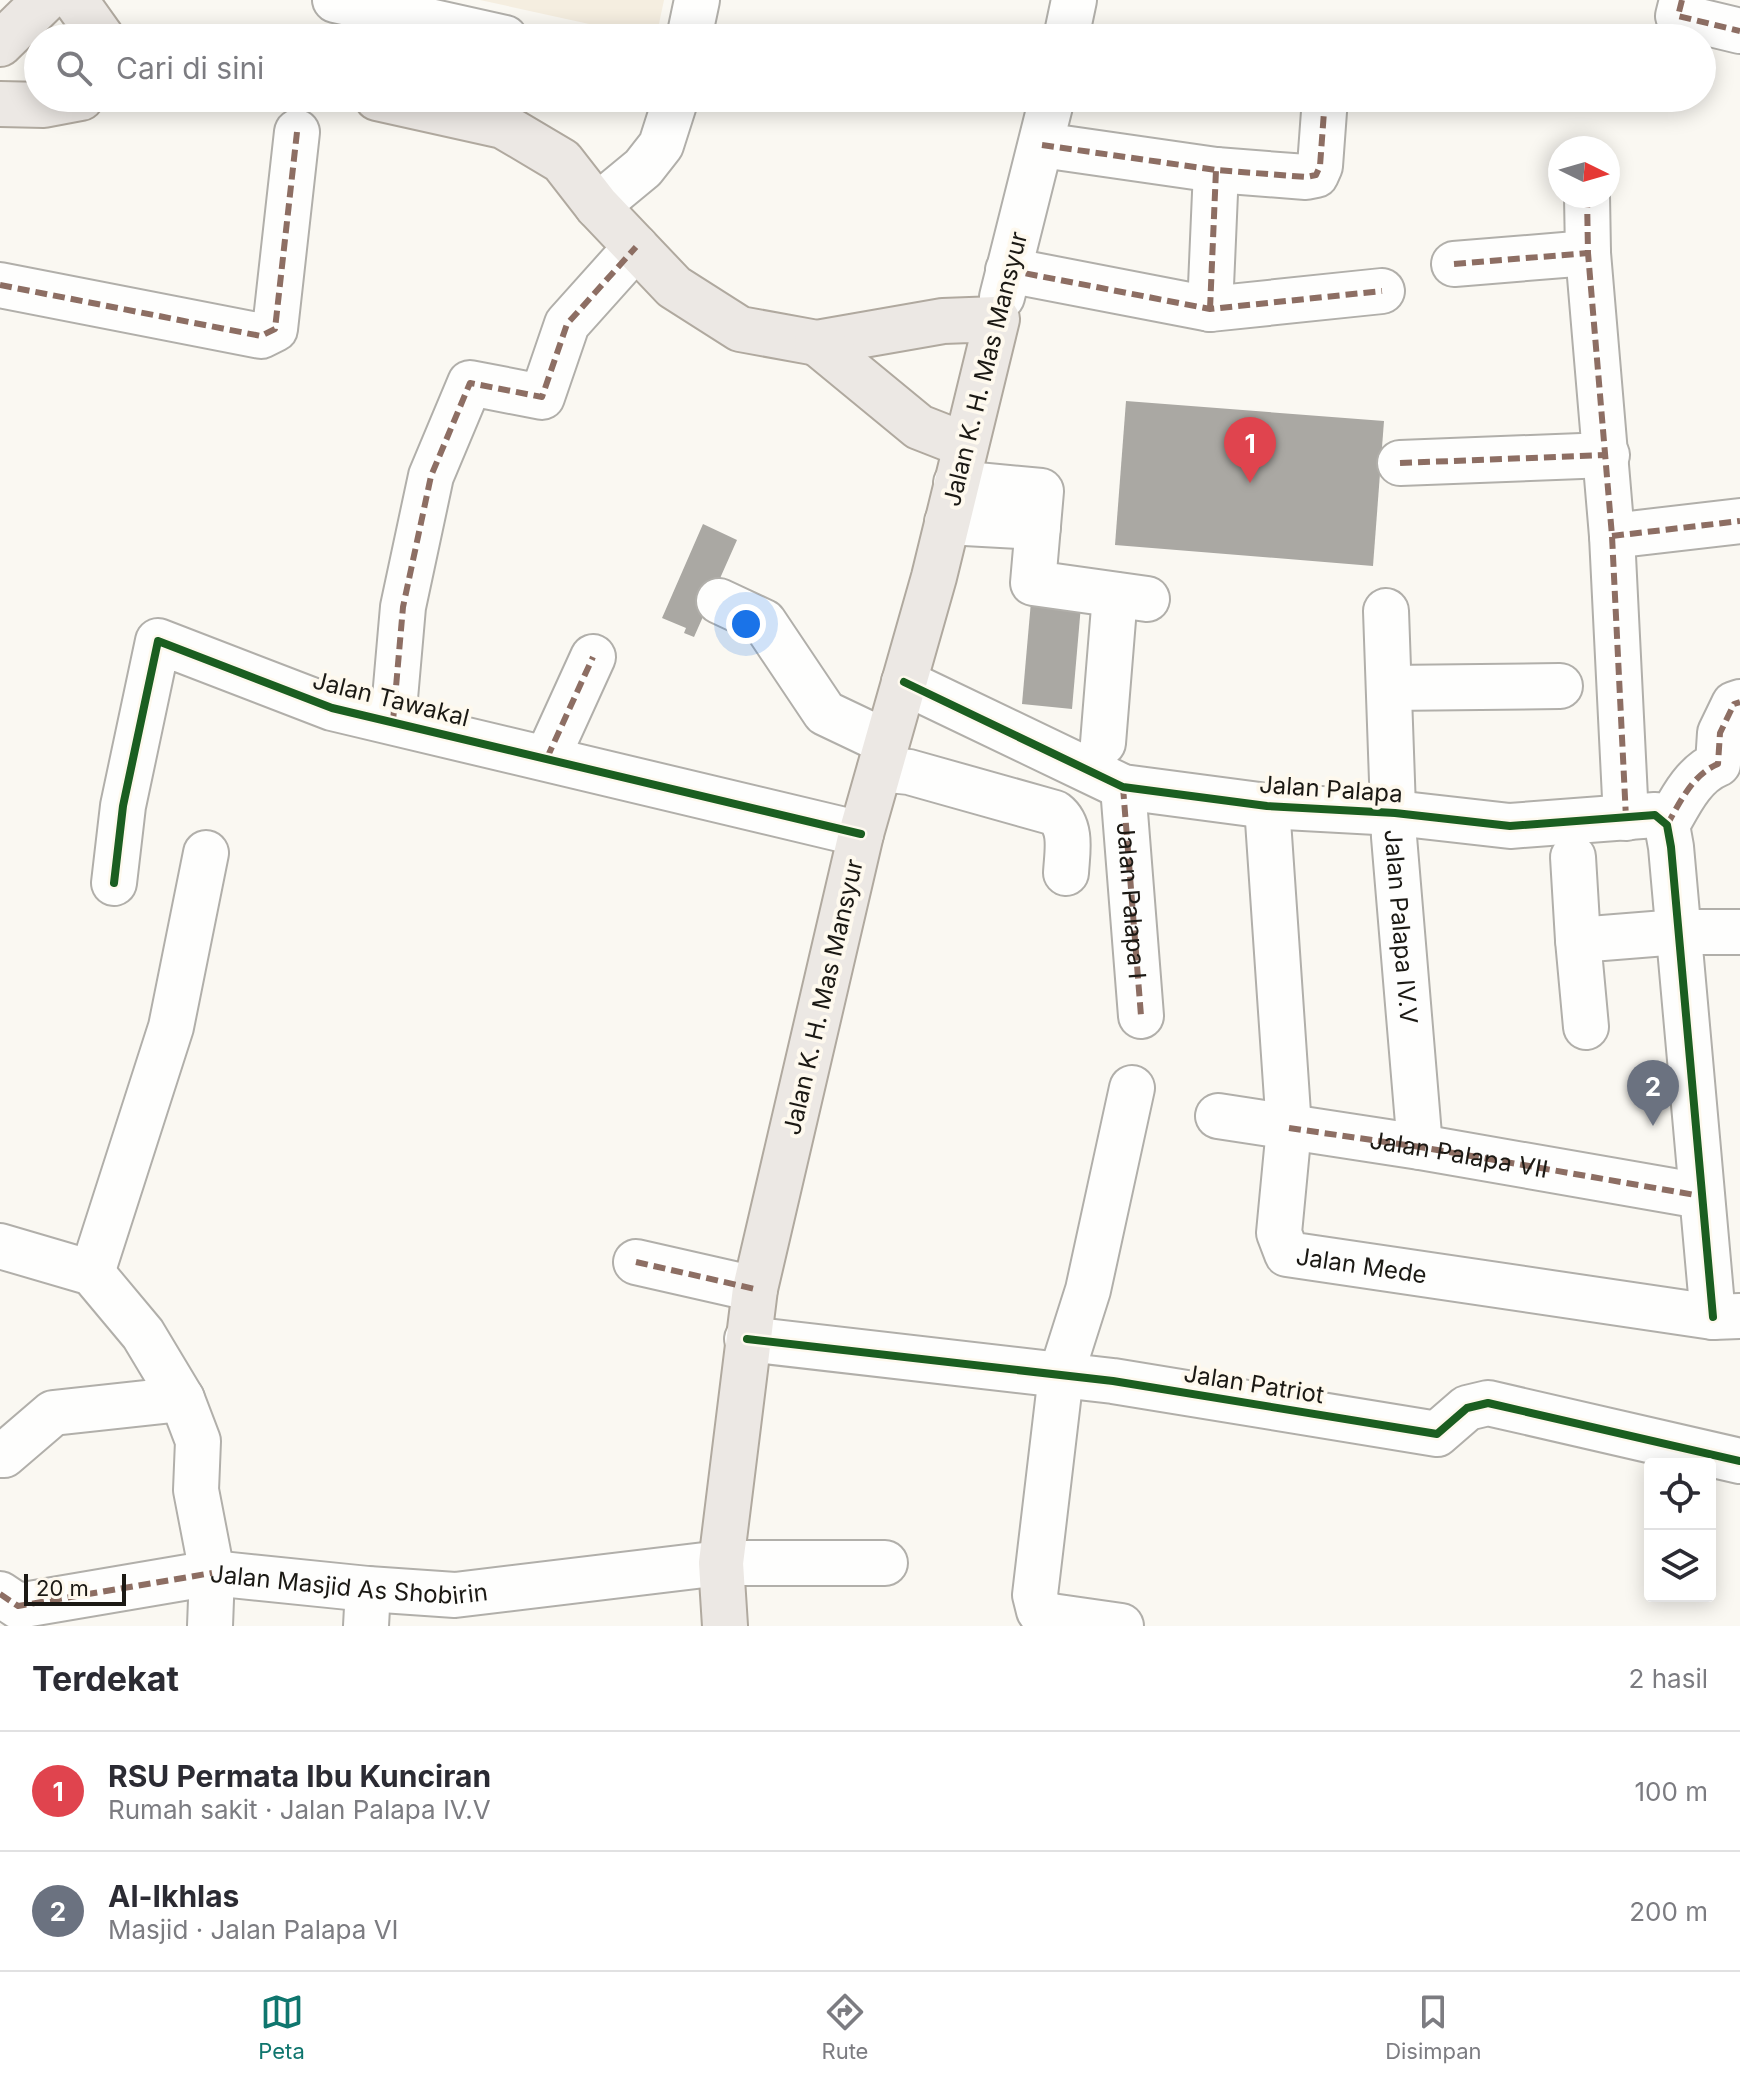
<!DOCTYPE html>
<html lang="id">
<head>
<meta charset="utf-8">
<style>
  :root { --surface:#fff; --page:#f7f7f7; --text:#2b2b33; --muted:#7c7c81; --line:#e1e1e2; --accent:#0f766e }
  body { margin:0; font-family:Inter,sans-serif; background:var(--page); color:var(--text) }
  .controls { position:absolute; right:24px; bottom:24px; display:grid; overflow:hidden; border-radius:8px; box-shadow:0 4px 20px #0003 }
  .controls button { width:72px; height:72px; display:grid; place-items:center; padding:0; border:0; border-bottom:2px solid var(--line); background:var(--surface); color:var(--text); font:40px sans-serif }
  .compass { position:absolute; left:1548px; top:136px; width:72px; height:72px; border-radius:50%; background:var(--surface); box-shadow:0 4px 20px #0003; rotate:95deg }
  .scale { position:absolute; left:24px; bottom:20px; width:102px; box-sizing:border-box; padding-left:8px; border:4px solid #1b1914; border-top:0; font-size:22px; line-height:28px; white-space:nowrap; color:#1b1914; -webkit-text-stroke:6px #fef9ee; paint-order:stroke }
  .you { position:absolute; left:746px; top:624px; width:28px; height:28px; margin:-20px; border:6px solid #fff; border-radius:50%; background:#1a73e8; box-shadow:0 0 0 12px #1a73e833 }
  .badge { display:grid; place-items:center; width:52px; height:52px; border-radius:50%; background:var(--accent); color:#fff; font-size:26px; font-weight:700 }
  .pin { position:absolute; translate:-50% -66px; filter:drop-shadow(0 2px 4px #0008) }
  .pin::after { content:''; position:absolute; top:42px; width:28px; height:24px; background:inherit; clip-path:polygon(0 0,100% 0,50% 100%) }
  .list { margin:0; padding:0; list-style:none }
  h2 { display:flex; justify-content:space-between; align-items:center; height:104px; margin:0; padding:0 32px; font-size:34px }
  h2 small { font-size:26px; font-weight:400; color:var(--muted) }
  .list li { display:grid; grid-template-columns:52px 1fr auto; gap:24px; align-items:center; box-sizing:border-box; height:120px; padding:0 32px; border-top:2px solid var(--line) }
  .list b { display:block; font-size:30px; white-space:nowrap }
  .list p { margin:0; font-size:26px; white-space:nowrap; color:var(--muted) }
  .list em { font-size:26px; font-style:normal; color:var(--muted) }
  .icon { flex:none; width:44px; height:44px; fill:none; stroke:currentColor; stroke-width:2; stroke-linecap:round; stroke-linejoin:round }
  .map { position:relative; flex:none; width:1740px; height:1626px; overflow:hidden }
  .search { position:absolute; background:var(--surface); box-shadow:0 4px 20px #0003; left:24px; right:24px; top:24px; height:88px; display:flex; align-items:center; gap:20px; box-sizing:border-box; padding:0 28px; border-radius:44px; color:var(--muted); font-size:30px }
  .sheet { height:344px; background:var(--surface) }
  nav { display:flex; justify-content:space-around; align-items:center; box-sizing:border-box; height:112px; border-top:2px solid var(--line); background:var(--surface); font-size:22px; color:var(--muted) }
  nav a { display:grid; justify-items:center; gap:4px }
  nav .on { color:var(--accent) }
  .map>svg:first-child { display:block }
</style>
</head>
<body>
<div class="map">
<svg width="1740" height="1626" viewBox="0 0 1740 1626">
  <rect width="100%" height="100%" fill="#faf8f2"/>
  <path fill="#f5eee0" d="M480,0H664L656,38H653Z"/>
  <g fill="#aaa8a3">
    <path d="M1126,401L1384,421L1373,566L1115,545Z"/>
    <path d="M703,524L737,540L694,637L684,633L686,628L662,618Z"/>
    <path d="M1032,590L1082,594L1072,709L1022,704Z"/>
  </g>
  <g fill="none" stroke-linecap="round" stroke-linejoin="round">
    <g stroke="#b1afaa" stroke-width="48">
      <g id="minor">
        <path d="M335,0L505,38"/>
        <path d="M1682,0L1678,16L1740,31"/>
        <path d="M689,38L697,0"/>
        <path d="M1066,38L1074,0"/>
        <path d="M1042,145L1216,170L1306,177L1316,175L1320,166L1325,98"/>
        <path d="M1587,196L1588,253L1612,536L1626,818"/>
        <path d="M597,206L643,168L661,145L676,98"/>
        <path d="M1454,264L1588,253"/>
        <path d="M1008,270L1210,309L1382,291"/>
        <path d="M0,285L261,336L275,329L297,132"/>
        <path d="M1002,297L1052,98"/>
        <path d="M1210,309L1216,170"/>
        <path d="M1400,463L1607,455"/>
        <path d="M956,483L1041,491L1033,583L1147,599"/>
        <path d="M947,522L1038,527"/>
        <path d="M1612,536L1740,521"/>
        <path d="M719,601L764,622L825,713L886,742"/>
        <path id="s1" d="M1386,611L1394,837L1420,1147"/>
        <path d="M904,682L1123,787L1267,806L1395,813L1510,826L1655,815L1667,825L1671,847L1713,1317"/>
        <path d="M1389,688L1560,686"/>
        <path d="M393,721L403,607L431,476L470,383L542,397L567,324L636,247"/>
        <path d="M1103,743L1115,595"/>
        <path d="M547,758L593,657"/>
        <path d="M880,769L909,772L1055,813C1073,827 1067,853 1066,873"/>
        <path id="s2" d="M1123,787L1141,1016"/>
        <path id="s3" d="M1267,806L1289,1128L1279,1233L1287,1254L1713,1317L1740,1316"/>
        <path d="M1667,825C1680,802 1693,774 1718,764L1720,733L1734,704L1740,702"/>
        <path d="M1573,857L1578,940"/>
        <path d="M114,883L123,806L158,641L332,708L861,834"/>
        <path d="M1586,1027L1578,940L1678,932H1740"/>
        <path id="s4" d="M1218,1116L1420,1147L1701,1196"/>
        <path d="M0,1246L92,1273L143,1334L182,1399L198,1441L196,1490L212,1573L210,1626"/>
        <path d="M636,1262L755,1289"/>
        <path d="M92,1273L171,1027L206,853"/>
        <path d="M747,1339L1113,1381L1437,1434L1467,1408L1488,1403L1740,1461"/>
        <path d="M0,1455H4L53,1413L182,1399"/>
        <path id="s5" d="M0,1594L18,1606L212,1573L368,1589L455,1595L721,1563H885"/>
        <path d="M366,1626L368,1589"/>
        <path d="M1121,1626L1044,1615L1039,1611L1035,1595L1061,1375L1088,1290L1132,1088"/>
      </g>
    </g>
    <g stroke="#b0a99f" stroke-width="48">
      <g id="major">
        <path d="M75,0L102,38"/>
        <path d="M0,44L45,0"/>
        <path d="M377,98L503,126L562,161L597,206L674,287L740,329L817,343L943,321L997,319L934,577L861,834L755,1289L721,1563L725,1626"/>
        <path d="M0,104L44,105L81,98"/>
        <path d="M817,343L919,427L965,445"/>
      </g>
    </g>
    <use href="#minor" stroke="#fefefd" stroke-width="44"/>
    <use href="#major" stroke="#ece8e4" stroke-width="44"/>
    <g stroke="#8d6e63" stroke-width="6" stroke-dasharray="12 6" stroke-linecap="butt">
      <path d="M1682,0L1678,16L1740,31"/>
      <path d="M1042,145L1216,170L1306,177L1316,175L1320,166L1325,98"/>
      <path d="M1587,196L1588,253L1612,536L1626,818"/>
      <path d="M1454,264L1588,253"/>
      <path d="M1008,270L1210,309L1382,291"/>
      <path d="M0,285L261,336L275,329L297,132"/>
      <path d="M1210,309L1216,170"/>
      <path d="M1400,463L1607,455"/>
      <path d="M1612,536L1740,521"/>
      <path d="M393,721L403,607L431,476L470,383L542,397L567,324L636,247"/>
      <path d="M547,758L593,657"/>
      <path d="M1123,787L1141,1016"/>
      <path d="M1667,825C1680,802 1693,774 1718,764L1720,733L1734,704L1740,702"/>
      <path d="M1289,1128L1420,1147L1701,1196"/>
      <path d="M636,1262L755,1289"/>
      <path d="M0,1594L18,1606L212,1573"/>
    </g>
    <g stroke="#fef9ee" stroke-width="13">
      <g id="cycleway">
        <path d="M904,682L1123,787L1267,806L1395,813L1510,826L1655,815L1667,825L1671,847L1713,1317"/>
        <path d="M114,883L123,806L158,641L332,708L861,834"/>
        <path d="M747,1339L1113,1381L1437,1434L1467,1408L1488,1403L1740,1461"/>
      </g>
    </g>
    <use href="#cycleway" stroke="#1b5e20" stroke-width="8"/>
  </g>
  <g text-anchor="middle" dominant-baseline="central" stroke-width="8" stroke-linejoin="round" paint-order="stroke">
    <g font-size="24" fill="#1b1914" stroke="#fef9ee">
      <text transform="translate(985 369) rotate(-76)">Jalan K. H. Mas Mansyur</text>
      <text transform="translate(391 699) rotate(14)">Jalan Tawakal</text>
      <text transform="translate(1331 789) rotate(4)">Jalan Palapa</text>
      <text stroke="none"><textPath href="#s2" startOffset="114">Jalan Palapa I</textPath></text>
      <text stroke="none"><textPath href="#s1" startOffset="316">Jalan Palapa IV.V</textPath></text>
      <text transform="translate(823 997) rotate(-77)">Jalan K. H. Mas Mansyur</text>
      <text stroke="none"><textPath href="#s4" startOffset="244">Jalan Palapa VII</textPath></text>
      <text stroke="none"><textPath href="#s3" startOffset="526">Jalan Mede</textPath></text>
      <text transform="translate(1254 1384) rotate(9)">Jalan Patriot</text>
      <text stroke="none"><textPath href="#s5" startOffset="356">Jalan Masjid As Shobirin</textPath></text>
    </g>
  </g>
</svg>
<div class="controls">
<button><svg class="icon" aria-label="locate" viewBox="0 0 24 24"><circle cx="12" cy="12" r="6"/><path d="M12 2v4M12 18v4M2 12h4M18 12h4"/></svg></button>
<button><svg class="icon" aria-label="layers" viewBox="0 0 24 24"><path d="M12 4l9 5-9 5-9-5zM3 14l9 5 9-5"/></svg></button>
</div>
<svg class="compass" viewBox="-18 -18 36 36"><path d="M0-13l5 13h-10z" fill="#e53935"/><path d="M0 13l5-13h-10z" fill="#7c7c81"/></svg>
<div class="scale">20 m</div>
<div class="you"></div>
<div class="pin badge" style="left:1250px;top:483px;background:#e0444e">1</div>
<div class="pin badge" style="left:1653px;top:1126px;background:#6b7280">2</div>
<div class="search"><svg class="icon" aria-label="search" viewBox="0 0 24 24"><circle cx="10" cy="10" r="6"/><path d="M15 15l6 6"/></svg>Cari di sini</div>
</div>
<section class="sheet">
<h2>Terdekat<small>2 hasil</small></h2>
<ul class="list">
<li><span class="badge" style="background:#e0444e">1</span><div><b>RSU Permata Ibu Kunciran</b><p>Rumah sakit · Jalan Palapa IV.V</p></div><em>100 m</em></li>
<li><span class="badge" style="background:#6b7280">2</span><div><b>Al-Ikhlas</b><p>Masjid · Jalan Palapa VI</p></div><em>200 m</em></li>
</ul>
</section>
<nav>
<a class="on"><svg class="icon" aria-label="map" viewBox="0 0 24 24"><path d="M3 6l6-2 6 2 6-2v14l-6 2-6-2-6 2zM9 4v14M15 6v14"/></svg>Peta</a>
<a><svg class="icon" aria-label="directions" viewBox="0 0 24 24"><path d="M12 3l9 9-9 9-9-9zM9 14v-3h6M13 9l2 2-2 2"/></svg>Rute</a>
<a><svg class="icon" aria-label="saved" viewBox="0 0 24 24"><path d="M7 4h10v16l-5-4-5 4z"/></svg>Disimpan</a>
</nav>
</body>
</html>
